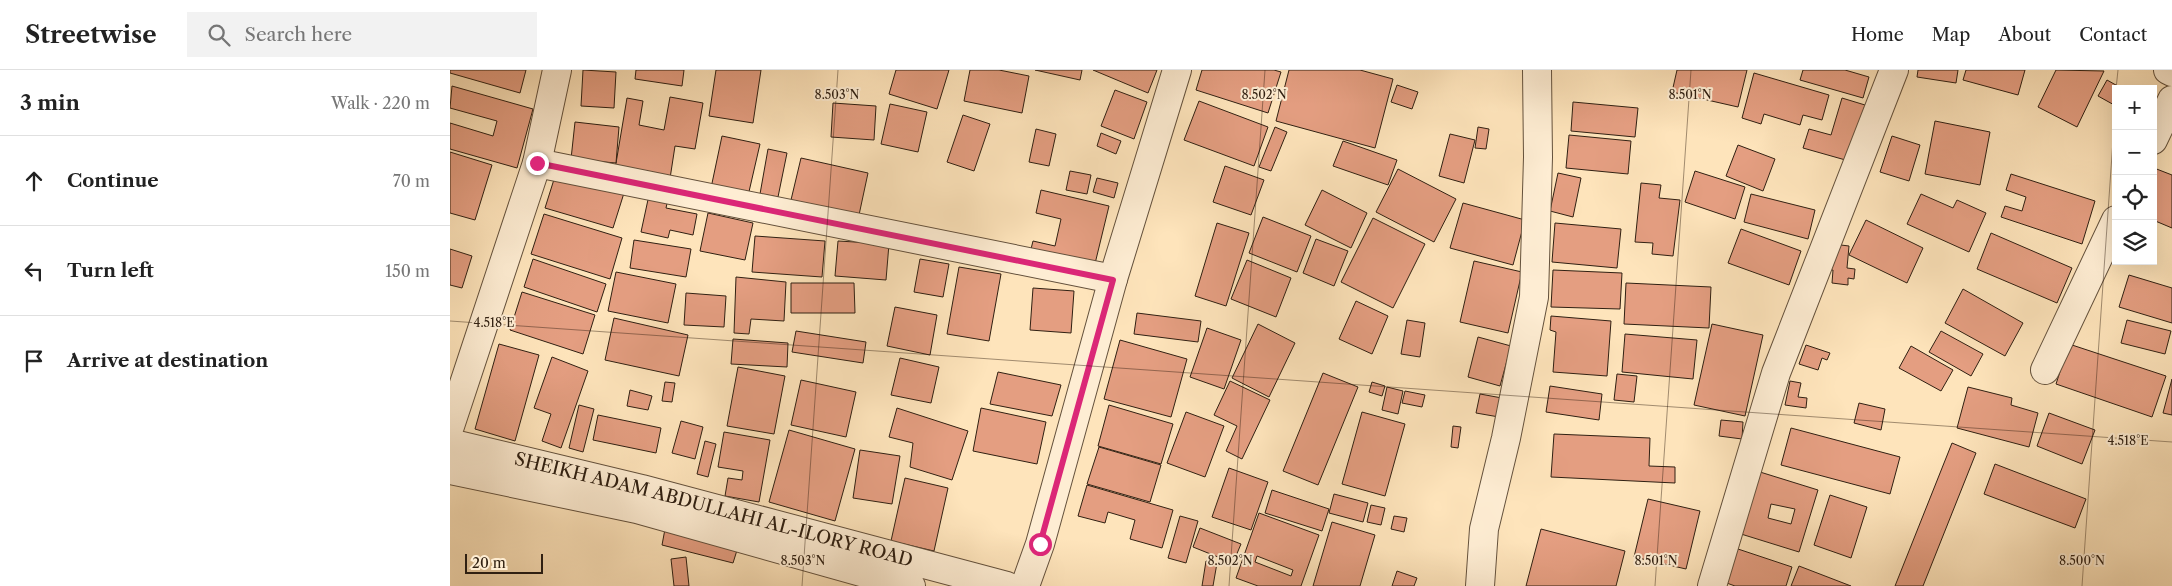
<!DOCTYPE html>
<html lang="en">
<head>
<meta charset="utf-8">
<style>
  :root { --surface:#fff; --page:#f2f2f2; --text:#222; --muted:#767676; --line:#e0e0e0 }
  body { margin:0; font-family:"Libre Caslon Text",serif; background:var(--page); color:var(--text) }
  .controls { position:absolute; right:15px; top:15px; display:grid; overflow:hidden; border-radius:0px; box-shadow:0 5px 20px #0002 }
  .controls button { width:45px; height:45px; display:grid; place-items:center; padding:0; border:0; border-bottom:1px solid var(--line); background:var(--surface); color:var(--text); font:25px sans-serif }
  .scale { position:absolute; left:15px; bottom:12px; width:78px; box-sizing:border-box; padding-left:5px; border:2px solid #302012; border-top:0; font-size:14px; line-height:18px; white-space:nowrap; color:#302012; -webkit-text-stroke:4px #feedd3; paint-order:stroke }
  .stop { position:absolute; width:15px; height:15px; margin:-11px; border:4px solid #db2777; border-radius:50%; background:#fff }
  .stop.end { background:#db2777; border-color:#fff; box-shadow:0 1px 5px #0008 }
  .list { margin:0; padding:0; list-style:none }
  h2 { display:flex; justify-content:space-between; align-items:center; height:65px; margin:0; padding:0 20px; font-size:21px }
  h2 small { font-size:16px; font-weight:400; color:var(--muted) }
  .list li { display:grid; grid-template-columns:32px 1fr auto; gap:15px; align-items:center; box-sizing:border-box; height:90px; padding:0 20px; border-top:1px solid var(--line) }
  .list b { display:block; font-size:19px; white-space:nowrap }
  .list em { font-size:16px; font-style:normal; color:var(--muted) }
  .icon { flex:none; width:28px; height:28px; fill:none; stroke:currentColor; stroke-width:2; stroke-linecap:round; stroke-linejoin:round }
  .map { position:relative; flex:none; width:1722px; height:516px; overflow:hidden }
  header { display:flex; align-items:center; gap:30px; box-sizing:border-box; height:70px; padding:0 25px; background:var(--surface); border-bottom:1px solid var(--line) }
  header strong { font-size:24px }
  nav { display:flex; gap:28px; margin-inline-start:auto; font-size:18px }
  .search { width:350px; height:45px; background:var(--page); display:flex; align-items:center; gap:12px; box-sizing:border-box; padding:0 18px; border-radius:0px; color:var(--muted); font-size:19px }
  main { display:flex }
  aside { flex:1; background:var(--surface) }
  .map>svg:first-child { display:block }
</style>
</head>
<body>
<header>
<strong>Streetwise</strong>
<div class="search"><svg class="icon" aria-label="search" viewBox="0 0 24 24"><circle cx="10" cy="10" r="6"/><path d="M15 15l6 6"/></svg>Search here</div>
<nav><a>Home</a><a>Map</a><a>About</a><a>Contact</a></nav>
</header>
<main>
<aside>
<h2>3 min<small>Walk · 220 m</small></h2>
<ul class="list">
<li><svg class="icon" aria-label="ahead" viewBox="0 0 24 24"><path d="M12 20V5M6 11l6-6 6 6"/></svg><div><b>Continue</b></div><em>70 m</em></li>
<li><svg class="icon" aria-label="left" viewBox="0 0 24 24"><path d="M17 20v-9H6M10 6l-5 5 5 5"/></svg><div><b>Turn left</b></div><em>150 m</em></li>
<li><svg class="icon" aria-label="arrive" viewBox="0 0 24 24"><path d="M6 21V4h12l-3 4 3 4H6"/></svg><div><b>Arrive at destination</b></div></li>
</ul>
</aside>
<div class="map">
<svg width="1722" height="516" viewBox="0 0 1722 516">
  <rect width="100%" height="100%" fill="#fee4bb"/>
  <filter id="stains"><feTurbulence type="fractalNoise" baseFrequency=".004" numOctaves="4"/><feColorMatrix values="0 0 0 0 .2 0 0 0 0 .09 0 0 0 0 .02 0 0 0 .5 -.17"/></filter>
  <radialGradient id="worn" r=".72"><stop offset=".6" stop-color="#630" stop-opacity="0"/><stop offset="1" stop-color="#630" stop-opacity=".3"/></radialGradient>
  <g fill="#e49e81" stroke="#302012" fill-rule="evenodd">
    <path d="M0,0H76L70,23L0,3Z"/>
    <path d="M133,0L166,2L164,38L131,36Z"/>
    <path d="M186,0H234L232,16L185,9Z"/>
    <path d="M266,0H311L303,53L259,46Z"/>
    <path d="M446,0H499L487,39L439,24Z"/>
    <path d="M520,0H549L579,6L572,43L514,31Z"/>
    <path d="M585,0H632L630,10Z"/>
    <path d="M643,0H707L698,23Z"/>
    <path d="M752,0H824L831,2L818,43L746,20Z"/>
    <path d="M839,0H910L943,9L925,78L826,51Z"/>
    <path d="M1227,0H1297L1288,37L1222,22Z"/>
    <path d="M1353,0H1395L1419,7L1413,28L1350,10Z"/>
    <path d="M1468,0H1508L1506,13L1467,7Z"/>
    <path d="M1516,0H1575L1568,25L1513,10Z"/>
    <path d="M1606,0L1654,1L1627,57L1588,37Z"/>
    <path d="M1304,3L1379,25L1372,50L1353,45L1350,55L1314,44L1311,54L1292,48Z"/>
    <path d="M1657,10L1673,19H1666V36L1648,26Z"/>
    <path d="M947,15L968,22L962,39L941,32Z"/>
    <path d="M2,16L83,39L67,98L0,79V53L43,66L47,51L0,38Z"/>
    <path d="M665,20L697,32L684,69L651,56Z"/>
    <path d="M220,27L253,33L245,79L225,76L219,115L164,105L177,28L193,31L189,55L214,60Z"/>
    <path d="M1392,28L1415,35L1399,91L1353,78L1359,59L1381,65Z"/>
    <path d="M749,31L818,57L804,96L734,70Z"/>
    <path d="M1123,32L1188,38L1185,67L1121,61Z"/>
    <path d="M383,33L426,36L424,70L381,67Z"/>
    <path d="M440,34L477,42L468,82L431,74Z"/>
    <path d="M513,45L540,54L524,101L497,92Z"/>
    <path d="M1485,51L1540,62L1530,115L1475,104Z"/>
    <path d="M125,52L169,57L166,93L121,89Z"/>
    <path d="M825,57L837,62L821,101L809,97Z"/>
    <path d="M1028,57L1039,59L1036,79L1025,78Z"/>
    <path d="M586,59L606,64L599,96L579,92Z"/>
    <path d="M651,63L671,71L666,84L647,76Z"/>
    <path d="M1000,64L1025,70L1014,113L989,106Z"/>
    <path d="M1119,65L1181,71L1178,104L1116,98Z"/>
    <path d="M272,66L310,74L298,126L261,118Z"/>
    <path d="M1442,66L1470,75L1459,111L1430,102Z"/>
    <path d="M893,71L947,90L938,115L883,96Z"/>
    <path d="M1288,75L1325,89L1313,121L1276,106Z"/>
    <path d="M318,79L337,83L328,127L310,124Z"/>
    <path d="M0,82L42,95L25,150L0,143Z"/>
    <path d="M351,88L418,103L409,145L341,130Z"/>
    <path d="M775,96L814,110L801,145L763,132Z"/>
    <path d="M1704,98L1722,105V158L1703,150Z"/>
    <path d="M948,99L1006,129L984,172L926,142Z"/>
    <path d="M620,101L641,105L637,124L616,120Z"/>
    <path d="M1245,101L1295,117L1285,149L1235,132Z"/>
    <path d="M106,103L174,123L163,158L95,138Z"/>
    <path d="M1108,103L1131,108L1123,147L1100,141Z"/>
    <path d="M1561,104L1645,131L1632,174L1551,147L1555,136L1572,141L1576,127L1556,120Z"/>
    <path d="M647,108L668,113L664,128L643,122Z"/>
    <path d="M1191,113L1211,115L1209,128L1230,130L1223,186L1202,184L1203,173L1185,172Z"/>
    <path d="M591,120L659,136L643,202L579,187L583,171L605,176L611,149L586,143Z"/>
    <path d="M872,120L917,143L901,178L855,155Z"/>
    <path d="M1301,124L1365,140L1358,169L1294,152Z"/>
    <path d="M1471,124L1503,138L1507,130L1536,143L1519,182L1457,154Z"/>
    <path d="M199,125L218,129L216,138L247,144L243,165L220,160L218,168L191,162Z"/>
    <path d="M1013,133L1075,150L1063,195L1000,178Z"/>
    <path d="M258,143L303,153L295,190L250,181Z"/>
    <path d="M94,144L172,168L160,209L81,184Z"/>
    <path d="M813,147L861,166L847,202L799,183Z"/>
    <path d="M923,148L975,174L943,238L891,212Z"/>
    <path d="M1416,150L1473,178L1457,213L1399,185Z"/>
    <path d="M767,153L799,163L776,236L745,226Z"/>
    <path d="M1105,153L1171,159L1167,198L1102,192Z"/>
    <path d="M1291,159L1351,181L1339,215L1278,193Z"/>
    <path d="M1541,163L1622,198L1607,233L1527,199Z"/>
    <path d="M305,166L375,171L372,207L302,202Z"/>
    <path d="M866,169L898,181L884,216L853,203Z"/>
    <path d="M184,170L241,179L236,207L180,198Z"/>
    <path d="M388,171L439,174L436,210L385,206Z"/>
    <path d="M1383,174L1399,176L1397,198L1405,199L1404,209L1398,208V215L1382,213L1383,200H1379Z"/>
    <path d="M0,179L22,186L12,218L0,215Z"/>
    <path d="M83,189L156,214L147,242L74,217Z"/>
    <path d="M470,189L499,194L493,227L464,222Z"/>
    <path d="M797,190L841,208L826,247L781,229Z"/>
    <path d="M1024,191L1072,202L1058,263L1010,252Z"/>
    <path d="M509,197L551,204L539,271L497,264Z"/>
    <path d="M1103,200L1172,203L1170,239L1101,237Z"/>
    <path d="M166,202L226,214L218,253L158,241Z"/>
    <path d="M1679,205L1722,218V253L1669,237Z"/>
    <path d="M286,207L336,212L334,251L301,249L299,264L284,263Z"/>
    <path d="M341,213H404L405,243H341Z"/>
    <path d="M1176,213L1261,217L1259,258L1174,254Z"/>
    <path d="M583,218L624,221L621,263L580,260Z"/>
    <path d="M1513,219L1573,253L1555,286L1495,253Z"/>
    <path d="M72,222L145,245L133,284L60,260Z"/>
    <path d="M236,223L276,226L274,257L234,255Z"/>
    <path d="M906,231L938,246L922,284L889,269Z"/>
    <path d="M445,237L487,245L480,285L437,276Z"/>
    <path d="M687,243L751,251L748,272L684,264Z"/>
    <path d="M1101,246L1161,251L1157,306L1103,302L1106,262L1100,260Z"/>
    <path d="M164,248L238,265L229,306L155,290Z"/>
    <path d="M957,250L975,253L970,287L951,284Z"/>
    <path d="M1677,250L1721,261L1715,284L1671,273Z"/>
    <path d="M808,254L845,273L819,327L782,308Z"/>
    <path d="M1262,254L1313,265L1295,346L1244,335Z"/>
    <path d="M757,258L791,270L774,319L740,307Z"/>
    <path d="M346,261L416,272L413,293L342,282Z"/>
    <path d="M1491,261L1533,284L1521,306L1479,282Z"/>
    <path d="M1175,264L1247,270L1243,309L1172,302Z"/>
    <path d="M1028,267L1061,276L1050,316L1018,307Z"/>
    <path d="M283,269L338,273L337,297L281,294Z"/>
    <path d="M670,270L737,289L721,347L654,329Z"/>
    <path d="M49,274L89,285L65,371L25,359Z"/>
    <path d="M1619,274L1716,306L1702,347L1606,314Z"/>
    <path d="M1356,275L1380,283L1377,290L1372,288L1368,300L1349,294Z"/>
    <path d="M1461,276L1503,300L1491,321L1449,298Z"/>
    <path d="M102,287L138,301L111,378L92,371L101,344L84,338Z"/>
    <path d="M450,288L489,297L481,333L441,325Z"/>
    <path d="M288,297L335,306L324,364L277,356Z"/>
    <path d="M548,302L611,315L602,346L540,334Z"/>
    <path d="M873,303L908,317L868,415L833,401Z"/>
    <path d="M1167,304L1187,306L1184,332L1164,330Z"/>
    <path d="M1722,309V345L1713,343Z"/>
    <path d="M351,310L406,322L396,367L341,355Z"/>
    <path d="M780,311L820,330L792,389L776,381L787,356L764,345Z"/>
    <path d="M1340,311L1351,313L1348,327L1357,328L1356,338L1335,335Z"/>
    <path d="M215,312L225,313L222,332L212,331Z"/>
    <path d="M922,312L935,316L932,326L919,322Z"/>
    <path d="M1100,316L1152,324L1149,350L1096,342Z"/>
    <path d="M937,317L953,321L948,344L932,340Z"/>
    <path d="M1518,317L1562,328L1561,335L1588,343L1579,377L1507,358Z"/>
    <path d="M180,320L202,326L198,340L177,336Z"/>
    <path d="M955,321L975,325L972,337L952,333Z"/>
    <path d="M1030,324L1052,328L1049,347L1026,343Z"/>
    <path d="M1409,333L1435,339L1431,360L1404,353Z"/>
    <path d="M129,335L144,339L133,382L119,378Z"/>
    <path d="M659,335L723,354L711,394L648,376Z"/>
    <path d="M447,338L518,361L502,410L460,397L463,373L439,367Z"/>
    <path d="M531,338L596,352L587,394L523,381Z"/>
    <path d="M736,342L774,356L755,407L717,393Z"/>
    <path d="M912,342L955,354L935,426L892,414Z"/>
    <path d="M1599,343L1645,360L1632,394L1587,376Z"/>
    <path d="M148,345L211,358L206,383L143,370Z"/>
    <path d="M1271,350L1293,352L1292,369L1269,366Z"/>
    <path d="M231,351L253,357L245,389L222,383Z"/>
    <path d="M1003,356L1011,357L1008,378L1001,377Z"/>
    <path d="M1341,358L1450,387L1440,424L1331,395Z"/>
    <path d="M339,360L405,379L385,451L319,432Z"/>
    <path d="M274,362L320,370L309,432L275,426L278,408L292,410L293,401L268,397Z"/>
    <path d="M1104,364L1200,368L1199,396L1225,397V413L1101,407Z"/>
    <path d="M255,371L266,374L258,407L247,404Z"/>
    <path d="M1502,373L1526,383L1473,516H1445Z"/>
    <path d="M649,377L711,395L700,432L637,414Z"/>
    <path d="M410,380L450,386L442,434L403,428Z"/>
    <path d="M1545,394L1636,429L1625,458L1534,424Z"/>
    <path d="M779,398L818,412L801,460L762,447Z"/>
    <path d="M1310,402L1368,420L1349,482L1291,464ZM1321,434L1345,439L1341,454L1318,448Z"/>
    <path d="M455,408L498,418L484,481L441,471Z"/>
    <path d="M637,415L723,440L712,478L680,469L685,450L658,442L655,453L628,446Z"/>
    <path d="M822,420L879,439L872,461L815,443Z"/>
    <path d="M884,424L918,433L913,452L879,443Z"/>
    <path d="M1380,425L1417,437L1401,488L1364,475Z"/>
    <path d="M1198,429L1250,441L1236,499L1184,487Z"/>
    <path d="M921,435L935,438L931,455L917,452Z"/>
    <path d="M809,443L869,465L851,516H808L786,508ZM807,486L843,500L841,506L805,492Z"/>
    <path d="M730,446L748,451L736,493L718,488Z"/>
    <path d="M944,446L957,448L954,462L941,459Z"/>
    <path d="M882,452L925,465L910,516H863Z"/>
    <path d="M750,458L791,474L783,493L743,477Z"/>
    <path d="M215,459L288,477L283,493L212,475Z"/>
    <path d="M1091,459L1175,481L1166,516H1076Z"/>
    <path d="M1285,478L1342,497L1336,516H1285L1274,512Z"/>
    <path d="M236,487L239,516H224L221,489Z"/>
    <path d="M756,491L767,493L763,516H752Z"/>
    <path d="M1349,496L1401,516H1341Z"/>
    <path d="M947,501L967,508L964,516H942Z"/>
  </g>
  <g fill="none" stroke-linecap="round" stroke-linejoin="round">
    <g stroke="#64513c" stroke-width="30">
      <g id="minor">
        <path d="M1718,0L1722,2"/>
        <path d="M1703,70L1722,30"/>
        <path d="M87,93L663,209"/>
        <path d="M1595,300L1666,150"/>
        <path d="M0,356L87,93L107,0"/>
        <path d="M575,516L590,474L663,209L727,0"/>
        <path d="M1030,516L1034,459L1056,368L1084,227L1088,87L1087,0"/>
        <path d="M1262,516L1326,303L1444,0"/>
      </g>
    </g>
    <g stroke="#64513c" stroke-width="30">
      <g id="tertiary">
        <path id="s1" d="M0,373L192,419L557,516"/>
        <path d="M0,400L187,439L461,516"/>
      </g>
    </g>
    <use href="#minor" stroke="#feedd3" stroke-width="28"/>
    <use href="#tertiary" stroke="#feedd3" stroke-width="28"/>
  </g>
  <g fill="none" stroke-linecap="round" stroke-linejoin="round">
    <path stroke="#db2777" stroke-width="6" d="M87,93L663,210L590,474"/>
  </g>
  <path fill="none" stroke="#302012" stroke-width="1" stroke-opacity="0.45" d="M1666,19L1668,0M0,251L1722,372M352,516L388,0M779,516L815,0M1205,516L1241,0M1632,516L1666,27"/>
  <g text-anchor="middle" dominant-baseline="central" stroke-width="4" stroke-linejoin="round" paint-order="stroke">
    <g font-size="18" fill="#302012" stroke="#feedd3">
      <text stroke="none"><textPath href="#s1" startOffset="272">SHEIKH ADAM ABDULLAHI AL-ILORY ROAD</textPath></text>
    </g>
  </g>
  <g font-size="12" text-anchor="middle" fill="#302012" stroke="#feedd3" stroke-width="4" stroke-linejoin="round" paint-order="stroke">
    <text x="387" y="29">8.503°N</text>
    <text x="814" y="29">8.502°N</text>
    <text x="1240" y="29">8.501°N</text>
    <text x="44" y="257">4.518°E</text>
    <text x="1678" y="375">4.518°E</text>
    <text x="353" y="495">8.503°N</text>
    <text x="780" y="495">8.502°N</text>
    <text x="1206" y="495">8.501°N</text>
    <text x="1632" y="495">8.500°N</text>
  </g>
  <rect width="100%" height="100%" filter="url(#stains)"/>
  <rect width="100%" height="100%" fill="url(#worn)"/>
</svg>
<div class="controls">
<button>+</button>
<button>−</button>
<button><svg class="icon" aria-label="locate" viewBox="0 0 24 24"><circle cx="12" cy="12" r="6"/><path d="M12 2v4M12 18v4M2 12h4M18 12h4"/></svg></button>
<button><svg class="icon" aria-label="layers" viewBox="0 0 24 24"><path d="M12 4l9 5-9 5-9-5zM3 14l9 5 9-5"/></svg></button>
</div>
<div class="scale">20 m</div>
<div class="stop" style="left:590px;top:474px"></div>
<div class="stop end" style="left:87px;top:93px"></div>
</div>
</main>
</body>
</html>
